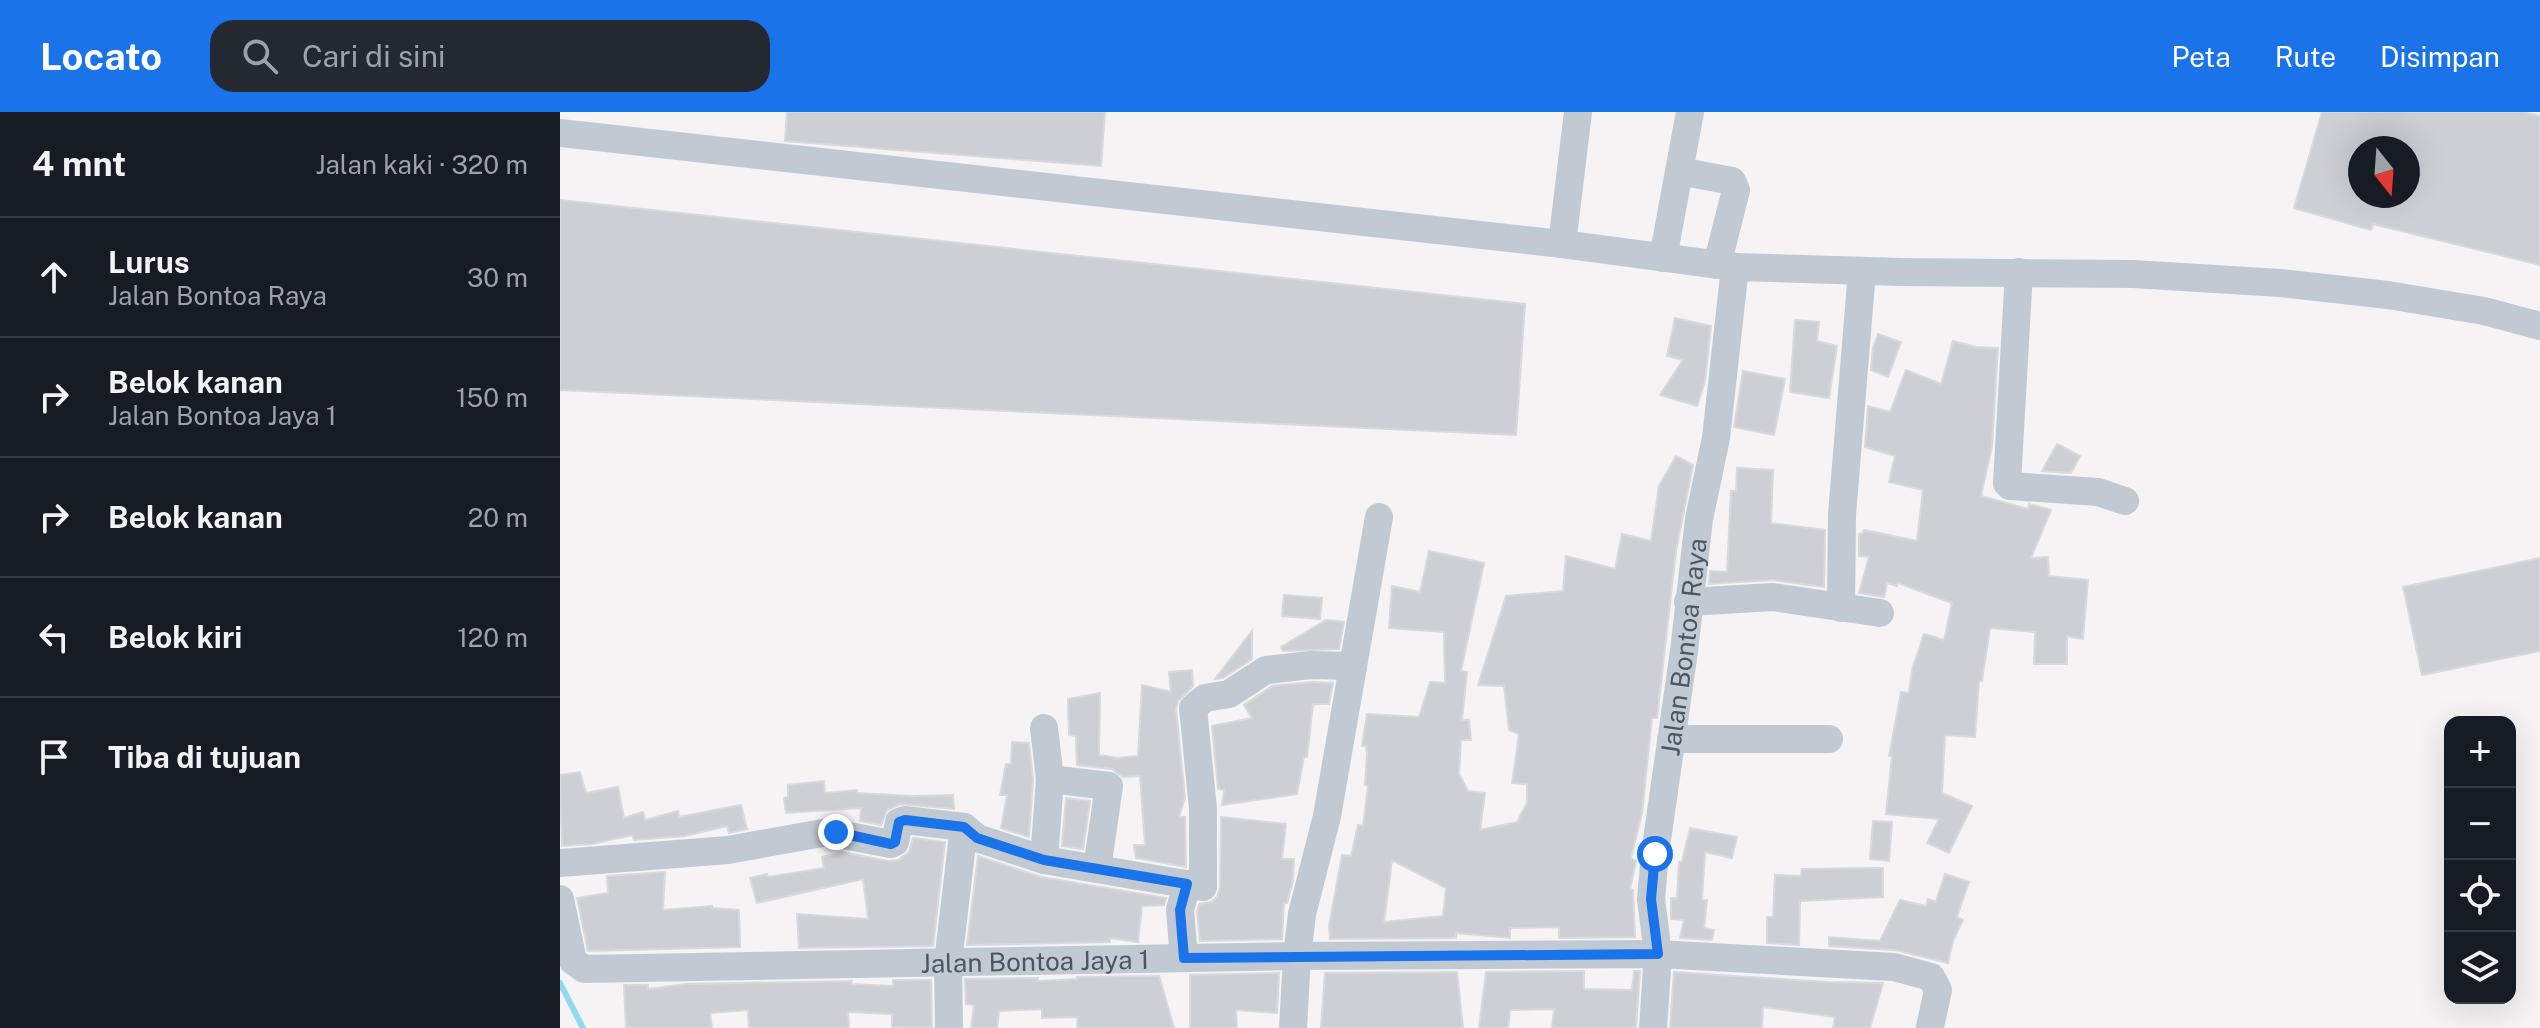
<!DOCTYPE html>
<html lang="id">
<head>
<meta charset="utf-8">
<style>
  :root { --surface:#171b24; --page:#242831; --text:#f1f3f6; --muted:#9ea1a6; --line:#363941; --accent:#1a73e8 }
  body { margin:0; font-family:"Public Sans",sans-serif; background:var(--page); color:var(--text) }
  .controls { position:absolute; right:24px; bottom:24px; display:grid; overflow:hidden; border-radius:16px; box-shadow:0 8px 32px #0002 }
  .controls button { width:72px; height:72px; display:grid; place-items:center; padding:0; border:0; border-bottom:2px solid var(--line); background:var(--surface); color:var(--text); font:40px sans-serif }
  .compass { position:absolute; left:1788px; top:24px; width:72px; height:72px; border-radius:50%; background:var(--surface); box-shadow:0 8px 32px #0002; rotate:163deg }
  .stop { position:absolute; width:24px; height:24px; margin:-18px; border:6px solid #1a73e8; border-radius:50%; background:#fff }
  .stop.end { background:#1a73e8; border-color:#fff; box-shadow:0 2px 8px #0008 }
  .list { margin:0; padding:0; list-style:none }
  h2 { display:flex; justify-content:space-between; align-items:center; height:104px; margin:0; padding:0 32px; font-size:34px }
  h2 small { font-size:26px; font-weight:400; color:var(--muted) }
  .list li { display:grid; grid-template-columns:52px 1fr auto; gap:24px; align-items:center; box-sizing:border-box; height:120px; padding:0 32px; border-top:2px solid var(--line) }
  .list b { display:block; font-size:30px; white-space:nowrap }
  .list p { margin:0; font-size:26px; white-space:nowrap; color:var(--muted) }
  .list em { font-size:26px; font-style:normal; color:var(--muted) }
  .icon { flex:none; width:44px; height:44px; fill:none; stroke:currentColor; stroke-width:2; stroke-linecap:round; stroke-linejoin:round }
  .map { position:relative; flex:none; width:1980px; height:916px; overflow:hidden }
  header { display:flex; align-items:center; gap:48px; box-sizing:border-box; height:112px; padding:0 40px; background:var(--accent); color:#fff }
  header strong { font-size:38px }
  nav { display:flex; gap:44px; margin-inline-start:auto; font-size:28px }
  .search { width:560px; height:72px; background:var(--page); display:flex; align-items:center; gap:20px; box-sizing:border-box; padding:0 28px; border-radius:24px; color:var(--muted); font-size:30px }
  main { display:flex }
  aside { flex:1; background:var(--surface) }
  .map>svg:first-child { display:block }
</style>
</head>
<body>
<header>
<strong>Locato</strong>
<div class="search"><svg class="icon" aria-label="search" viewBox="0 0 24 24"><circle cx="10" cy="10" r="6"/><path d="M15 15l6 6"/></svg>Cari di sini</div>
<nav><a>Peta</a><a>Rute</a><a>Disimpan</a></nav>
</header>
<main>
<aside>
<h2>4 mnt<small>Jalan kaki · 320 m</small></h2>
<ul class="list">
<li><svg class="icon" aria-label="ahead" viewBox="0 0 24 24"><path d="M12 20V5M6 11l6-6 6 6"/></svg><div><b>Lurus</b><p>Jalan Bontoa Raya</p></div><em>30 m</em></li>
<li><svg class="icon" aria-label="right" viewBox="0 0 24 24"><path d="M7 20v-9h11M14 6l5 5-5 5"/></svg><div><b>Belok kanan</b><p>Jalan Bontoa Jaya 1</p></div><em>150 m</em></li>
<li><svg class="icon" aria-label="right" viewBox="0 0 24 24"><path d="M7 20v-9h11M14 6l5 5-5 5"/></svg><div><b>Belok kanan</b></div><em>20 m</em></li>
<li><svg class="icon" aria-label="left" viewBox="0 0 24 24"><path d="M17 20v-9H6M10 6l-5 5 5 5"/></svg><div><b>Belok kiri</b></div><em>120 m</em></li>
<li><svg class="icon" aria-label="arrive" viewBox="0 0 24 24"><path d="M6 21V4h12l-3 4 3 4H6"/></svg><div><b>Tiba di tujuan</b></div></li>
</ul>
</aside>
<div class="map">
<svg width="1980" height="916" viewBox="0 0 1980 916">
  <rect width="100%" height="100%" fill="#f5f3f3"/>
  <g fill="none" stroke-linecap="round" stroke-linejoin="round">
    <path stroke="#90daee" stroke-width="6" d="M0,871L23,916"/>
  </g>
  <g fill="#cdcfd5" stroke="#d7d9de" stroke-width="2" fill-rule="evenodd">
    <path d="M227,0H545L541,54L225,29Z"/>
    <path d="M1762,0H1963L1980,4V153L1813,112L1811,118L1734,96ZM1800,36H1848V84H1800Z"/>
    <path d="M0,88L965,192L956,323L0,278Z"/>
    <path d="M1115,206L1151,214L1145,269L1137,294L1100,283L1123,248L1107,244Z"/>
    <path d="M1235,208L1259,210L1257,229L1277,234L1269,286L1230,280Z"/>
    <path d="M1318,222L1341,230L1328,265L1311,258L1313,236Z"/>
    <path d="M1393,229L1416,235L1438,236L1432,334L1421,384L1468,397L1469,392L1491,398L1471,446L1488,445L1489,464L1528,468L1523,527L1507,524V552H1474L1475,520L1430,516L1422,569H1419L1415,625L1385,623L1382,681L1412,694L1389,741L1367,731L1379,707L1326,702L1332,644H1329L1341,580L1349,581L1352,558L1364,522L1384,528L1392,491L1338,471L1337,474L1327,471L1324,485L1299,481L1309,445L1299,444V422H1302L1304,418L1357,429L1363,378L1329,370L1335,344L1305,335L1308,294L1330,300L1346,258L1381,272Z"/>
    <path d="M1183,259L1225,267L1214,323L1174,315Z"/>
    <path d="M1497,332L1520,344L1511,361L1482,359Z"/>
    <path d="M1116,344L1133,353L1116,439L1097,606H1092L1082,701L1071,746L1076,749L1070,777L1073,778L1075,825L999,826V815L950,816V826L896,821V826L770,827L769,814L782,743L791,744L798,713L803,714L808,674L805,673L807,642L806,634H802L807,602L859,605L870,570L885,571L884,520L829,516L832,474L860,480L869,439L924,451L901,559L907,560L902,608H909L911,628H901L899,662L908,679L925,681L920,718L957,710L967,691V672L952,671L959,622L949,618L944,574L918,573L946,484L1003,479L1006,444L1055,457L1062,422L1091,429L1099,374ZM832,748L886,776L883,804L824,810Z"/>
    <path d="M1177,356L1213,358L1211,411L1265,418L1264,475L1212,468L1149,472L1150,459L1167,460L1171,379H1176Z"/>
    <path d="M1980,446V539L1862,563L1843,475Z"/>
    <path d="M724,483L762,486L760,507L722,504Z"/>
    <path d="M766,508L784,510L779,537L723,539L721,535Z"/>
    <path d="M692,519V547L663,566L655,567Z"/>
    <path d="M632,558L633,574L618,589L616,597L625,686L619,705H625L626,755L576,746L574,733H585L580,664L563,665L552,657L517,653L516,624L509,623L508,587L540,581L539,643L557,646L578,644L582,573L611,580L609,560Z"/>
    <path d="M752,570L773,571L769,592H753L747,645H744L737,682L662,693L664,678L658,677L652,614L692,606L684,593L712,574Z"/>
    <path d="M452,630L469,631L473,667L469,725L441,716L447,683H440L446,652H451Z"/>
    <path d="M20,660L26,681L58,675L64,706L83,700L85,708L118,699L119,705L181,693L187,717L169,721L167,714L125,724L74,728L72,723L32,732L2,734L0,663Z"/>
    <path d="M264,669L265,681L297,678V681L352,684L393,683L394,697L340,692L327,698L321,713L300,709L301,696L226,701L224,686L228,685V673Z"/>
    <path d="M506,686L530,689L523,737L502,734Z"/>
    <path d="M661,705L726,712L722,747H734L733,769L727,791H724L722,827L640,829L637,800L639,792L651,790L657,785L660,776Z"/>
    <path d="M1313,709L1332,710L1329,749L1310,747Z"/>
    <path d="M1130,716L1177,725L1172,746L1145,740L1142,788H1147L1144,816L1154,818L1152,828L1120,826L1124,808L1111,807V786H1117L1119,750H1122Z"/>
    <path d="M353,726L385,730L373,834L239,836L237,802L308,807L303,767L197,791L190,766L207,762L208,765L264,756L262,745L282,740L328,749L338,748L349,740Z"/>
    <path d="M418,744L481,765L606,786L604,793L582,794L578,830L550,826V830L407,833Z"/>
    <path d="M1323,756V785L1240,789L1239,833L1207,831V805H1213L1215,763L1241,764L1242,757Z"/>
    <path d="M105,760L103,798L152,794V796L179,798L180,835L28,839L17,786L48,781L47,764Z"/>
    <path d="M1385,762L1409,770L1397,805L1403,808L1393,829L1388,851L1335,838L1269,834V825L1320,829L1340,788L1366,794L1368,787L1376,790Z"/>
    <path d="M1024,859V877L1072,878L1074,859H1080L1076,916H992L994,897L950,898L948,916H919L926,860Z"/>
    <path d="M897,860L903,916H761L765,861Z"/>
    <path d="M1114,860L1267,870L1323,871L1310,916H1273L1275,905L1203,895L1202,916H1110Z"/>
    <path d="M719,861L717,901L676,898L677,916H630V863Z"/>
    <path d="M599,864L614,916H517L518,905L482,906V897L439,899L437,916H411L414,893L406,892L405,867L478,866V869L517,867V865Z"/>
    <path d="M333,868H371L372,916L332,915V902L288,900L289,916H189L188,898L150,901L152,916H66L64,873H88V877L127,872L292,869L291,872L333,874Z"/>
  </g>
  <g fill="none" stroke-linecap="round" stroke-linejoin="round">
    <g stroke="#c1cad2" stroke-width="28">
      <path d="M0,21L1002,132L1175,155L1341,160L1573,162L1720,171L1828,183L1924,199L1980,214"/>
      <path d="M1119,59L1172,69L1176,78L1157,153"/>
      <path d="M1002,132L1018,0"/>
      <path d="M1103,146L1130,0"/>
      <path d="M1459,160L1447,371L1450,374L1538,380L1565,389"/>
      <path d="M1128,490L1213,485L1320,501"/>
      <path d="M1281,496L1282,403L1302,159"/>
      <path d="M484,616L490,667L484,748"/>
      <path d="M1111,627H1269"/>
      <path d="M490,667L549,674L537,757"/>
      <path d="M0,751L168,738L268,720L331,732L335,730L339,710L345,708L404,715"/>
      <path id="s1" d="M0,787L13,849L24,857L737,844L1098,842L1334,855L1371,865L1378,878L1370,915"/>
      <path d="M624,846L620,798L627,772"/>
      <path d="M389,916L388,850L404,715L417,726L484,748L643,775V697L633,596L645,586L669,582L706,558L751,553L793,554"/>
      <path d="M733,916L737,844L742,802L767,704L819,405"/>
      <path id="s2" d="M1093,916L1098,842L1091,787L1095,742L1124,539L1139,407L1156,326L1175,155"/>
    </g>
  </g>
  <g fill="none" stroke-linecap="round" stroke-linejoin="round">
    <path stroke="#1a73e8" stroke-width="10" d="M276,720L331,732L335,730L339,710L345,708L404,715L417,726L484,748L627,772L620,798L624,846L1098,842L1091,787L1095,742"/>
  </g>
  <g text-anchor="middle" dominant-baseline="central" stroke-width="8" stroke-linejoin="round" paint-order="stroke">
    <g font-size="26" fill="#4a5661" stroke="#fff">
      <text stroke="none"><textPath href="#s2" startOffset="384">Jalan Bontoa Raya</textPath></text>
      <text stroke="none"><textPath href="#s1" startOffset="528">Jalan Bontoa Jaya 1</textPath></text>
    </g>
  </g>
</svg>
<div class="controls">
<button>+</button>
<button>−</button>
<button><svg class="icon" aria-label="locate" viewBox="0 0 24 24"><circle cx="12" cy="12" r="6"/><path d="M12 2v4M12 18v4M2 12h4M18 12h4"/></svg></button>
<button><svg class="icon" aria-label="layers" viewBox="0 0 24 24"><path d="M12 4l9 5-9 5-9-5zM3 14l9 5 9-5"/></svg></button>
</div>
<svg class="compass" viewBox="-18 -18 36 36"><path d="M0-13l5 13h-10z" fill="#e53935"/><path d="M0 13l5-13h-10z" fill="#9ea1a6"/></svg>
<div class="stop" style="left:1095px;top:742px"></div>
<div class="stop end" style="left:276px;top:720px"></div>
</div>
</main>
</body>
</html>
